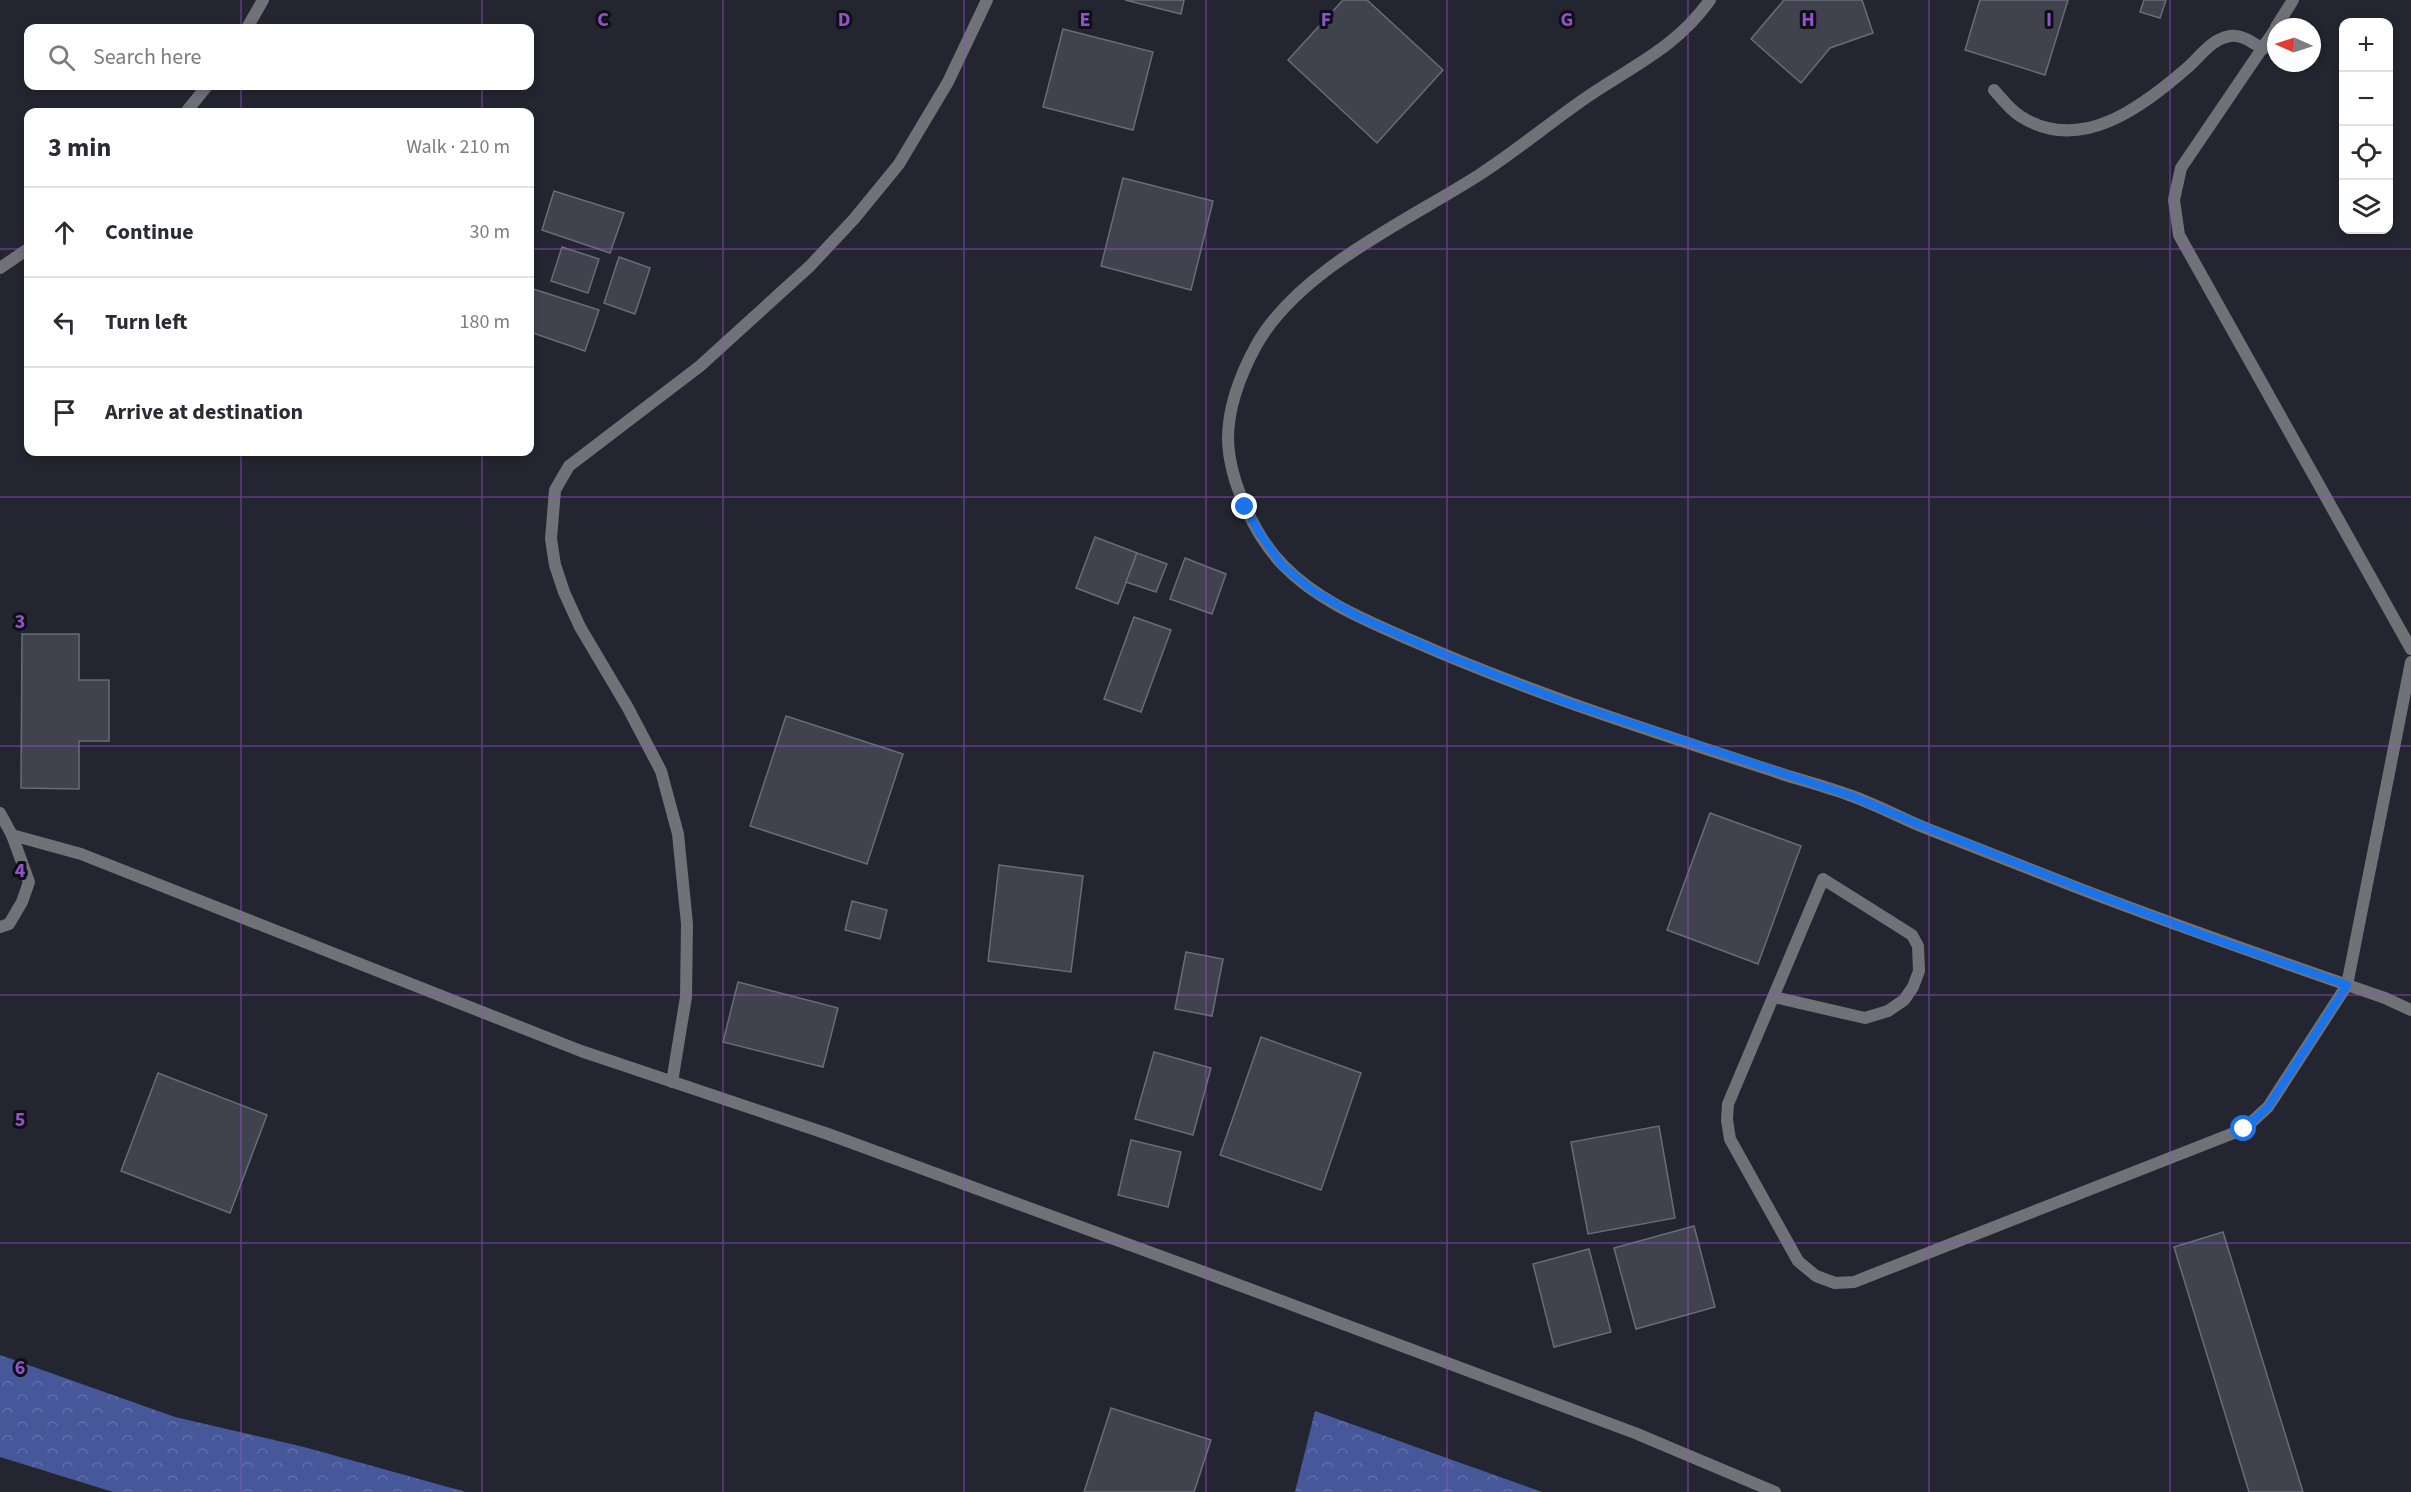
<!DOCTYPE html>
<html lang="en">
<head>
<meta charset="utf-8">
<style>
  :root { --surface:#fff; --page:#f2f2f3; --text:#2b2b33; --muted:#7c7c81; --line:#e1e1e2 }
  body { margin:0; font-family:"Source Sans 3",sans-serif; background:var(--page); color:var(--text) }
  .controls { position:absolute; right:18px; top:18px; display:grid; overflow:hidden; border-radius:12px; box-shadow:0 3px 9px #0003 }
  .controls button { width:54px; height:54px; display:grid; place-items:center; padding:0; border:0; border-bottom:2px solid var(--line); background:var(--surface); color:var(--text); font:30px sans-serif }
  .compass { position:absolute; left:2267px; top:18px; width:54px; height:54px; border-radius:50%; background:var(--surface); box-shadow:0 3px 9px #0003; rotate:273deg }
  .stop { position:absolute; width:18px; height:18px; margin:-14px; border:4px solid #1a73e8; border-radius:50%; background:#fff }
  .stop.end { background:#1a73e8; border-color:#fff; box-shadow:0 2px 6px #0008 }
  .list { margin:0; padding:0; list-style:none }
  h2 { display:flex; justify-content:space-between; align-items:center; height:78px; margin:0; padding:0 24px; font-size:26px }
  h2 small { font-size:20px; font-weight:400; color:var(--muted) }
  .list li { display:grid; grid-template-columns:39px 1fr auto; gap:18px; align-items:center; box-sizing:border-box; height:90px; padding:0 24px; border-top:2px solid var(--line) }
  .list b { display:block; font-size:22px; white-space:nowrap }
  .list em { font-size:20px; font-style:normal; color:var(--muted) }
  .icon { flex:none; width:33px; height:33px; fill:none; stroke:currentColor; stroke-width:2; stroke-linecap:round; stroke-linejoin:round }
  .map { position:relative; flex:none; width:2411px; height:1492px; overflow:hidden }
  .search { position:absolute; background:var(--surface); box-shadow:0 3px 9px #0003; left:24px; top:24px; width:510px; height:66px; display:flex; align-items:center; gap:15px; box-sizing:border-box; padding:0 21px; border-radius:12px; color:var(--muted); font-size:22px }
  .panel { position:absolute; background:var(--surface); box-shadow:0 3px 9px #0003; left:24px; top:108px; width:510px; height:348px; border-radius:12px }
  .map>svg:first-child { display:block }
</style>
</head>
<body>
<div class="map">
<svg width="2411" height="1492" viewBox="0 0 2411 1492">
  <defs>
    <pattern id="forest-crowns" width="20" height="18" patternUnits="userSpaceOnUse" patternTransform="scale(1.5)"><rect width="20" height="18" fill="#46579a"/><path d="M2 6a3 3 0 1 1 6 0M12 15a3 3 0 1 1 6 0" fill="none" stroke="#616fa9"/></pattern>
  </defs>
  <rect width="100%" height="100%" fill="#232630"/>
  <g fill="url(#forest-crowns)">
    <path d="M0,1355L175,1417L304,1447L466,1492H113L0,1457Z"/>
    <path d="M1315,1411L1542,1492H1295Z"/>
  </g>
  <g fill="#40434e" stroke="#686c78" stroke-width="1.5">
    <path d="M1125,0H1184L1181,14Z"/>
    <path d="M1343,0H1367L1443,70L1377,143L1288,60Z"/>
    <path d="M1784,0H1862L1873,33L1830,48L1801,83L1751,39Z"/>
    <path d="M1980,0H2068L2045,75L1965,50Z"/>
    <path d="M2144,0H2166L2160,18L2140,12Z"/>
    <path d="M1063,29L1153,52L1133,130L1043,107Z"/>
    <path d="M1123,178L1213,201L1191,290L1101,266Z"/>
    <path d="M554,191L624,213L610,253L542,230Z"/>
    <path d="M562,247L599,259L588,293L551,281Z"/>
    <path d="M619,257L650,268L635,314L604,303Z"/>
    <path d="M530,288L599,310L585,351L530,332Z"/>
    <path d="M1095,537L1137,553L1118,604L1076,588Z"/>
    <path d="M1137,553L1167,564L1156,592L1126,582Z"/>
    <path d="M1185,558L1226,574L1212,614L1170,599Z"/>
    <path d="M1134,617L1171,630L1141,712L1104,699Z"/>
    <path d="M22,634H79V680H109V741H79V789L21,788Z"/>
    <path d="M786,716L903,754L867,864L750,826Z"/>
    <path d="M1710,813L1801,846L1758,964L1667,930Z"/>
    <path d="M999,865L1083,876L1071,972L988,961Z"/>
    <path d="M852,901L887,910L880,939L845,930Z"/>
    <path d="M1186,952L1223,959L1212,1016L1175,1009Z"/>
    <path d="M738,982L838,1008L823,1067L723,1042Z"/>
    <path d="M1261,1037L1361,1073L1321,1190L1220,1155Z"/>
    <path d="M1154,1052L1211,1068L1193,1135L1135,1119Z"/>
    <path d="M158,1073L267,1115L230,1213L121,1171Z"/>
    <path d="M1659,1126L1675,1218L1588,1234L1571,1142Z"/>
    <path d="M1131,1140L1181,1152L1168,1207L1118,1195Z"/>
    <path d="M1694,1226L1715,1307L1636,1329L1614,1248Z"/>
    <path d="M2223,1232L2303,1492H2249L2174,1247Z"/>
    <path d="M1589,1249L1611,1332L1554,1347L1533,1264Z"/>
    <path d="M1111,1408L1211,1440L1194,1492H1084Z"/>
  </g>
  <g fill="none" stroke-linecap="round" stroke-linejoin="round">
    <path stroke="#707277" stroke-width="12" d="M1994,90C2002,99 2010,110 2020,116C2080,155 2142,107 2187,68C2200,57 2211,39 2230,36C2242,34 2253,43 2263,49"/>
    <g stroke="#707277" stroke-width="12">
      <path d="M1710,0C1677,46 1638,63 1593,93C1554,119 1518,150 1479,175C1407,221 1300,269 1257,344C1241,373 1228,406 1228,439C1229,481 1255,537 1284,566C1319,602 1368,621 1413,641C1533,694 1658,733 1782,774C1804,781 1827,787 1849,795C1875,804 1899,817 1923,827C1973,847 2023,866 2073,886C2176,926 2281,962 2385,998L2411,1010"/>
      <path d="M2276,27L2293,0"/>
      <path d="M247,28L263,0"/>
      <path d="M2276,28L2181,168L2174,200L2179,235L2411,649"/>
      <path d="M186,112L207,86"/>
      <path d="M0,268L28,249"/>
      <path d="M0,813L12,835"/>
      <path d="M0,927L9,924L22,902L29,882L12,835L81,854L581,1051L828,1134L1220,1278L1635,1433L1775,1492"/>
      <path d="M1774,997L1865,1018L1888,1011L1904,1000L1913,987L1919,971L1918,946L1912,935L1823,879L1728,1104L1727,1120L1730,1139L1798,1261L1816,1276L1835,1283L1854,1282L2244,1129L2268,1107L2347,985L2411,662"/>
      <path d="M672,1082L686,997L687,924L678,834L661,771L628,708L580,627L564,592L555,565L551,539L555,490L569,466L700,366L810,266L854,219L899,164L948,82L987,0"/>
    </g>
  </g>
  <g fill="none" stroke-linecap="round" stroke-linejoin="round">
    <path stroke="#1a73e8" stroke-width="8" d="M1245,507L1260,534L1282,565L1312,590L1359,617L1450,657L1557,699L1852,796L1920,825L2100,896L2206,936L2347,985L2268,1107L2244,1129"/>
  </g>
  <path fill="none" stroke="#9153ca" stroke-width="1.5" stroke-opacity="0.55" d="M241,0V28M482,0V28M723,0V1492M964,0V1492M1206,0V1492M1447,0V1492M1688,0V1492M1929,0V1492M2170,0V1492M241,86V112M482,86V112M0,249H28M530,249H2411M241,452V1492M482,452V1492M0,497H2411M0,746H2411M0,995H2411M0,1243H2411"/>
  <g font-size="20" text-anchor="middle" font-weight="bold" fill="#9153ca" stroke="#0e0f14" stroke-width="6" stroke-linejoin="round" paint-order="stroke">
    <text x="603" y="26">C</text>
    <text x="844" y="26">D</text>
    <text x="1085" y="26">E</text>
    <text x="1326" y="26">F</text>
    <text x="1567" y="26">G</text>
    <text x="1808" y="26">H</text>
    <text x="2049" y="26">I</text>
    <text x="20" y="628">3</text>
    <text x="20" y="877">4</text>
    <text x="20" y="1126">5</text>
    <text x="20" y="1374">6</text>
  </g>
</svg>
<div class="controls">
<button>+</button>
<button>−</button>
<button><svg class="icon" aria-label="locate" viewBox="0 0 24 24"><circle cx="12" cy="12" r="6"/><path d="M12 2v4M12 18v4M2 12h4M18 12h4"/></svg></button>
<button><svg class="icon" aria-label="layers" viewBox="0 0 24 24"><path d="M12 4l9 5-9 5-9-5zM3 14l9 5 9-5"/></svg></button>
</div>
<svg class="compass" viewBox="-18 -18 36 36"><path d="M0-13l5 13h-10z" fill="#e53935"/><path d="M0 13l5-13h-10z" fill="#7c7c81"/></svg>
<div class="stop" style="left:2244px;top:1129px"></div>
<div class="stop end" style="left:1245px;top:507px"></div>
<div class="search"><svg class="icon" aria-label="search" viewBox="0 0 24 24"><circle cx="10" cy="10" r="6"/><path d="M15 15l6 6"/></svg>Search here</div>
<section class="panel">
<h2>3 min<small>Walk · 210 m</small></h2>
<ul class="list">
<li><svg class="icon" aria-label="ahead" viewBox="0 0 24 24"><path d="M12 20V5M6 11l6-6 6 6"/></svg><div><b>Continue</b></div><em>30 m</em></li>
<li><svg class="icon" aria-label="left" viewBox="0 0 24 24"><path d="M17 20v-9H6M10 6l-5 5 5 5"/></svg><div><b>Turn left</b></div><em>180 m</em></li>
<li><svg class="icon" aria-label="arrive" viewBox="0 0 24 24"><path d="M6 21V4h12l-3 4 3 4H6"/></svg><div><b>Arrive at destination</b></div></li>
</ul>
</section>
</div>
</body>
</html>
